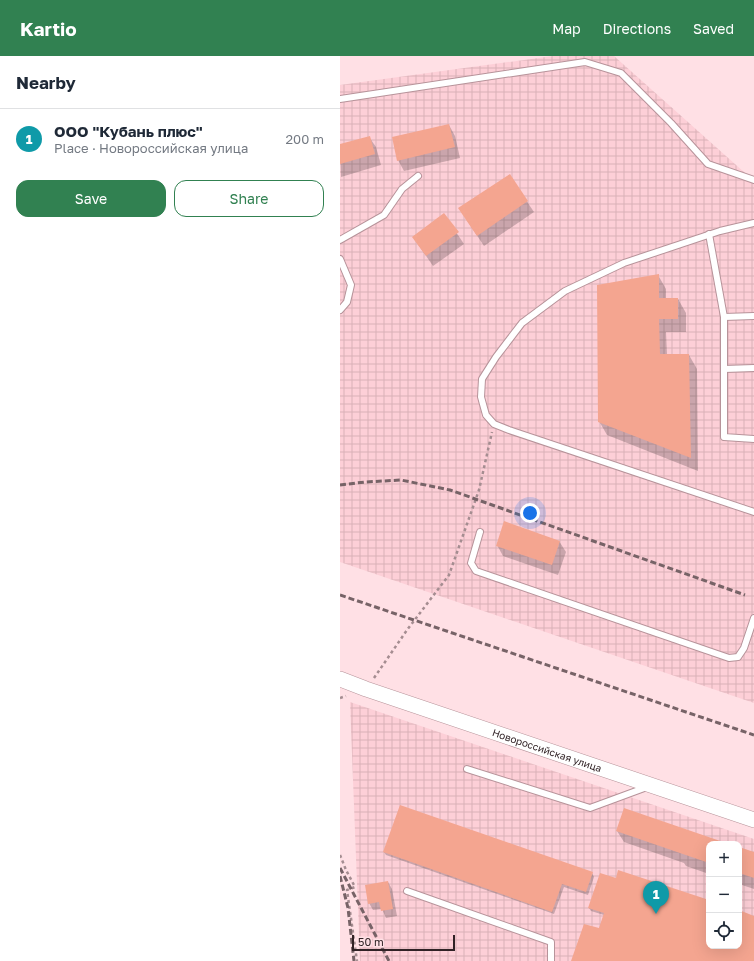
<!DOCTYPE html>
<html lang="en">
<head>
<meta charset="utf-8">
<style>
  :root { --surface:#fff; --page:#f6f6f7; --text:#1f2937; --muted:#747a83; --line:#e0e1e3; --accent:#318151 }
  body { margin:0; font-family:"Golos Text",sans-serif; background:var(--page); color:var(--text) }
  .controls { position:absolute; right:12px; bottom:12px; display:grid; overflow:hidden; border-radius:8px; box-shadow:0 4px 16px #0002 }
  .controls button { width:36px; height:36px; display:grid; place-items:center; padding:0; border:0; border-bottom:1px solid var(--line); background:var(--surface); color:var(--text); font:20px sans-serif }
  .scale { position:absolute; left:12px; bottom:10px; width:103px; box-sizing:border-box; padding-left:4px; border:2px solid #302225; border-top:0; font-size:11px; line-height:14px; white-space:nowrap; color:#302225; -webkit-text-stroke:3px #ffe0e5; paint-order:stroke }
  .you { position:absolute; left:190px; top:457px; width:14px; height:14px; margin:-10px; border:3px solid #fff; border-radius:50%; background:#1a73e8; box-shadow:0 0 0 6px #1a73e833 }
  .badge { display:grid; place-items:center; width:26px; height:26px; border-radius:50%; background:var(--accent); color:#fff; font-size:13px; font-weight:700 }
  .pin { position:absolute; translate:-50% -33px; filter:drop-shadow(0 1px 2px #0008) }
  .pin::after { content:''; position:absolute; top:21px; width:14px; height:12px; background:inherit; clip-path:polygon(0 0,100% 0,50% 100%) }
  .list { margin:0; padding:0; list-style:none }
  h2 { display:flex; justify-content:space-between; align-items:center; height:52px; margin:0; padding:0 16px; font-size:17px }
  h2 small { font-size:13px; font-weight:400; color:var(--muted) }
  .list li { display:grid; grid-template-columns:26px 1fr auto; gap:12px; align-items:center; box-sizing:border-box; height:60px; padding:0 16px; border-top:1px solid var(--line) }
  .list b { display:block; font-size:15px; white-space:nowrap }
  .list p { margin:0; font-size:13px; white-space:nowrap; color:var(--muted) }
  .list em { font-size:13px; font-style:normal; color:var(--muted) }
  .actions { display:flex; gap:8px; padding:12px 16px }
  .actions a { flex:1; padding:9px 0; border:1px solid var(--accent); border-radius:12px; text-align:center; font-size:14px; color:var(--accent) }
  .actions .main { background:var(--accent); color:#fff }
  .icon { flex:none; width:22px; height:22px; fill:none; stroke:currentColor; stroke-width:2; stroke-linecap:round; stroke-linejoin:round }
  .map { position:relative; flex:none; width:414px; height:905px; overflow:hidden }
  header { display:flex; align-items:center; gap:24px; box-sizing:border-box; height:56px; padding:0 20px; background:var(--accent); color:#fff }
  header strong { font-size:19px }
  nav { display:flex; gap:22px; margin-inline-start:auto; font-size:14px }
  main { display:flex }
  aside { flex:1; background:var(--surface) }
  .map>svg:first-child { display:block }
</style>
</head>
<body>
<header>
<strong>Kartio</strong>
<nav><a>Map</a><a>Directions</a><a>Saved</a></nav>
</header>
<main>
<aside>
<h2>Nearby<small></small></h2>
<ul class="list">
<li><span class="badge" style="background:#0f9aa8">1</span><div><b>ООО &quot;Кубань плюс&quot;</b><p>Place · Новороссийская улица</p></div><em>200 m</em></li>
</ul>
<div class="actions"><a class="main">Save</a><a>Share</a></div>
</aside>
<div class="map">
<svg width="414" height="905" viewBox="0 0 414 905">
  <defs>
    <pattern id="industrial-grid" width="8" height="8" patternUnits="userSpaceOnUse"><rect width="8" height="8" fill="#fdcfd7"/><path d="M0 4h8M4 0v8" fill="none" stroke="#d9b1b8"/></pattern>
  </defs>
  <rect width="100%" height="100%" fill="#ffe0e5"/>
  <g fill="url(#industrial-grid)" fill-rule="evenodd">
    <path d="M213,0H274L414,125V647L0,506V29Z"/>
    <path d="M10,646L414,783V905H20ZM369,788H399V890H369Z"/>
  </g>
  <g fill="#0003">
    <path d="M109,69L115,80L120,102L64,115L58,104Z"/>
    <path d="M29,81L36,91L41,109L1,121L0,89Z"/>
    <path d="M169,119L194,156L144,190L126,163Z"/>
    <path d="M104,158L124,188L93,210L73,181Z"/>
    <path d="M318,219L326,233V243H338L346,257V276H326L327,299H349L357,313L358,415L267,379L259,365Z"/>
    <path d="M219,485L226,496L218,519L163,500L157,489Z"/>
    <path d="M277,775L387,788H369V818L346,810L344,807L284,786Z"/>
    <path d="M399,792L414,797V833L399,828Z"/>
    <path d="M44,796L252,817L254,821L248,839L224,831L214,858L46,799Z"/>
    <path d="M48,826L52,833L57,860L46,862L42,853L33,854L29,847Z"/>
    <path d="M369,845V890H399V856L414,861V905H232L259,874L264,859L251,855L249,852Z"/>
  </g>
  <g fill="#f4a590">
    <path d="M109,68L115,91L57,105L52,81Z"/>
    <path d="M30,80L35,98L0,108V88Z"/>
    <path d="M170,118L188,145L137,180L118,152Z"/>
    <path d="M104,157L119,176L86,200L72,181Z"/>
    <path d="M319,218V242H338V263H319L320,298H349L351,402L258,366L257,229Z"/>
    <path d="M164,465L220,485L212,509L156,490Z"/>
    <path d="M60,749L253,816L246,836L222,828L212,856L43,796Z"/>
    <path d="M284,752L389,788H369V807L276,775Z"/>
    <path d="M399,791L414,796V822L399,817Z"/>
    <path d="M278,814L369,844V890H399V854L414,860V905H231L244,868L259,872L264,857L248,852L260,817L276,822Z"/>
    <path d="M48,825L53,853L41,855L39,846L28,848L25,829Z"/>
  </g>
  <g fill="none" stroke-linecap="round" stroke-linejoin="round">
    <g stroke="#b7939a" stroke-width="8">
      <g id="service">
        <path d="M0,43L245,6L281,17L331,67L368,108L414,124"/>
        <path d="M414,167L380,175L284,207L225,235L182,267L156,301L142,323L141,341L146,359L154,368L169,374L414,456"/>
        <path d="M369,178L384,261V381L414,383"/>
        <path d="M0,184L44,159L62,133L78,120"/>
        <path d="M0,203L11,229L7,246L0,254"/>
        <path d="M384,261L414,260"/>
        <path d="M384,313L414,312"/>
        <path d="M140,476L131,507L136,515L389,602L398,601L404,592L414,562"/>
        <path d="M127,713L250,752L307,731"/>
        <path d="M67,835L211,886V905"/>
      </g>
    </g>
    <g stroke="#b7939a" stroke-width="16">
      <g id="tertiary">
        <path id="s1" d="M0,623L26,633L414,764"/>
      </g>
    </g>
    <g stroke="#a58d91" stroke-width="2.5" stroke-dasharray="3 3" stroke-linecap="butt">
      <path d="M34,622L67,574L109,519L139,434L152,376"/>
      <path d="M0,642L6,640"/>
      <path d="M0,799L6,814L15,831L7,834L17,905"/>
    </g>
    <use href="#service" stroke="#fff" stroke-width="6"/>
    <use href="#tertiary" stroke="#fff" stroke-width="15"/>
    <g stroke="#776367" stroke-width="3" stroke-dasharray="6 3" stroke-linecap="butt">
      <path d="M0,429L25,426L61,424L110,434L405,539"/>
      <path d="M0,539L414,679"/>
      <path d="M0,812L49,905"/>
      <path d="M0,820L8,852L14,905"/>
    </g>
  </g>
  <g text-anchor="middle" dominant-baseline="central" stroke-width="4" stroke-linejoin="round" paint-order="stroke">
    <g font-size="10" fill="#302225" stroke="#ffe0e5">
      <text stroke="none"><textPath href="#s1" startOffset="219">Новороссийская улица</textPath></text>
    </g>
  </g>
</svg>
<div class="controls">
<button>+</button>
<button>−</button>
<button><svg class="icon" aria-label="locate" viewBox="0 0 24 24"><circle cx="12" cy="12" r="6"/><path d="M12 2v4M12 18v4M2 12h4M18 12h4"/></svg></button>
</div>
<div class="scale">50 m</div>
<div class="you"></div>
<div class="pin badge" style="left:316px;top:858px;background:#0f9aa8">1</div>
</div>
</main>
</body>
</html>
